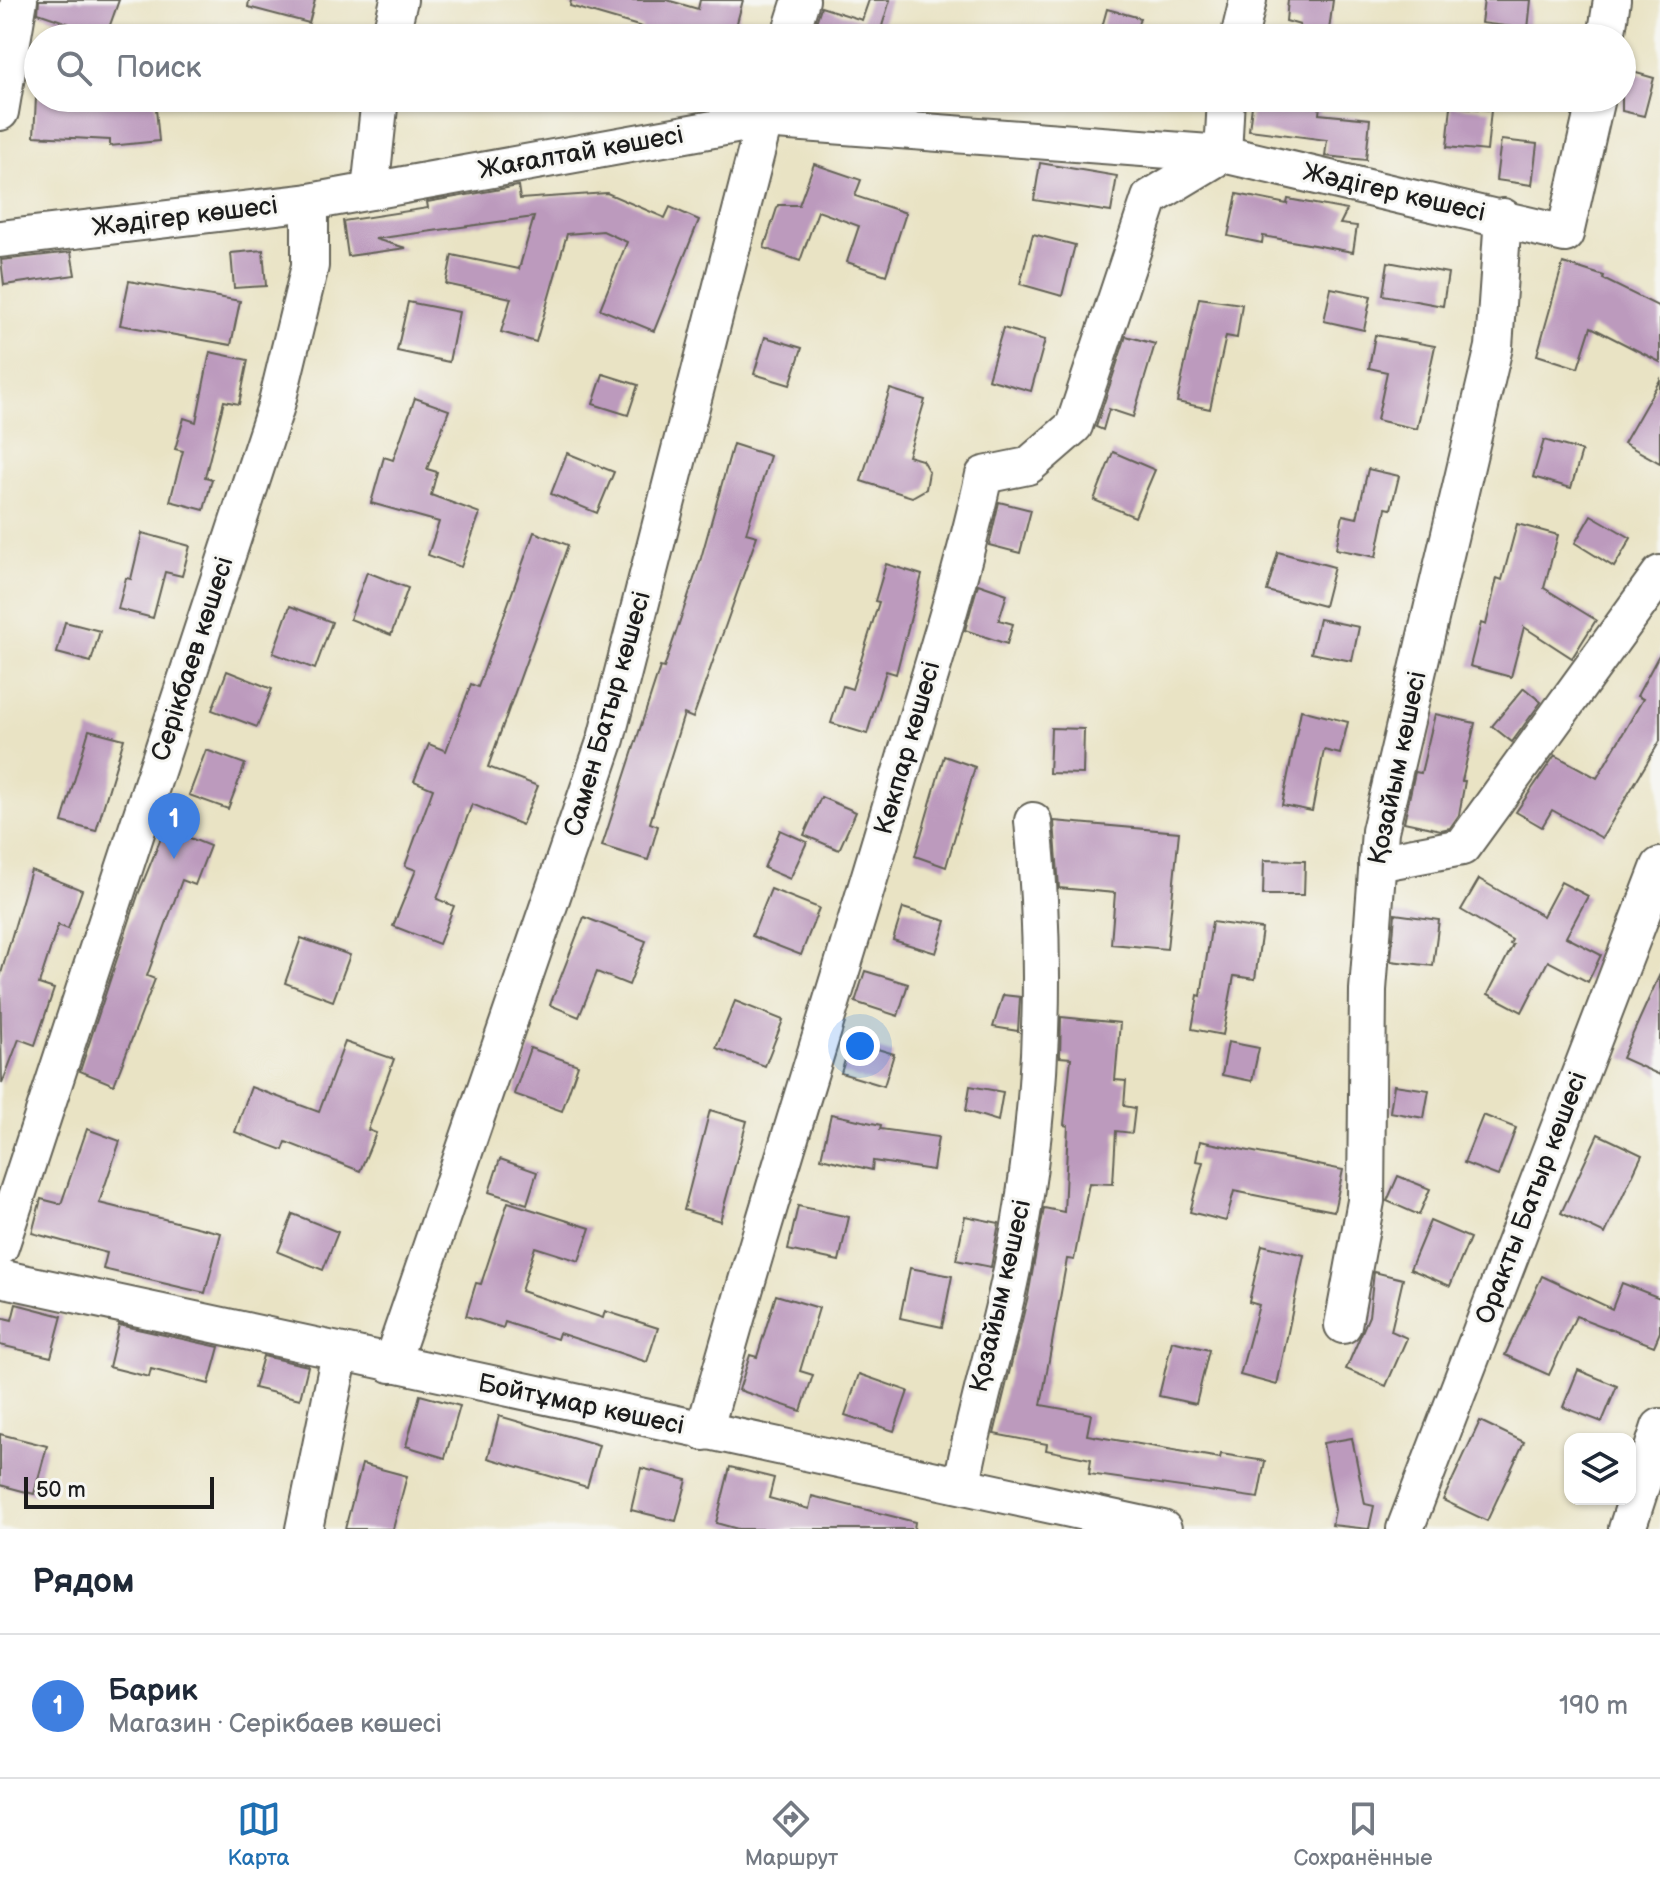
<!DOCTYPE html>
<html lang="ru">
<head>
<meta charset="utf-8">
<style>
  :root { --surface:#fff; --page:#f6f6f7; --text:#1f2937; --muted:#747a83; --line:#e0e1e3; --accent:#1f6fb2 }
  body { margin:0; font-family:"Balsamiq Sans",sans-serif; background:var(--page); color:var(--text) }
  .controls { position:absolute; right:24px; bottom:24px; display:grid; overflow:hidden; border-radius:16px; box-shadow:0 2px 6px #0004 }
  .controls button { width:72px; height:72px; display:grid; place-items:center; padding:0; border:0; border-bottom:2px solid var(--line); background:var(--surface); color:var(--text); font:40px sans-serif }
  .scale { position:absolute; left:24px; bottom:20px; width:190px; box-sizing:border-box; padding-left:8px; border:4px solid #1c1c1c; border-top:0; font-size:22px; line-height:28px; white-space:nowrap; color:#1c1c1c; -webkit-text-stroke:6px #f6f6f2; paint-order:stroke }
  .you { position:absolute; left:860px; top:1046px; width:28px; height:28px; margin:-20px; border:6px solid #fff; border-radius:50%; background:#1a73e8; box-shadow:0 0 0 12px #1a73e833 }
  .badge { display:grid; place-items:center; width:52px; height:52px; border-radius:50%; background:var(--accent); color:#fff; font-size:26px; font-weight:700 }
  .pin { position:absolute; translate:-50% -66px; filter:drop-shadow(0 2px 4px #0008) }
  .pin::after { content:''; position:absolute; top:42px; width:28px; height:24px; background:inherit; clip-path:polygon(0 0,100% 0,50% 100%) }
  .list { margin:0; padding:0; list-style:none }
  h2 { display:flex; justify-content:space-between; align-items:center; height:104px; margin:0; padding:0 32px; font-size:34px }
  h2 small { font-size:26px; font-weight:400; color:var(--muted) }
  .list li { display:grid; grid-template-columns:52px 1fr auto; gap:24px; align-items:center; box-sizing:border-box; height:144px; padding:0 32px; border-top:2px solid var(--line) }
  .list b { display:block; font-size:30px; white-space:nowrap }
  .list p { margin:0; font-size:26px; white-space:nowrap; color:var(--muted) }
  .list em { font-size:26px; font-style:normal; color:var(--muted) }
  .icon { flex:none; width:44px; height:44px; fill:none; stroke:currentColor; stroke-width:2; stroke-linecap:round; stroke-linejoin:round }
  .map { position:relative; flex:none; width:1660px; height:1529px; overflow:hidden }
  .search { position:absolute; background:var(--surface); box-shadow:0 2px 6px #0004; left:24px; right:24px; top:24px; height:88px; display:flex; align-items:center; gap:20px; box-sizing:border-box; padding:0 28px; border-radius:44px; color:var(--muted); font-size:30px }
  .sheet { height:248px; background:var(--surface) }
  nav { display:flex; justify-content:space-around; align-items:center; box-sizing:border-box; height:112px; border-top:2px solid var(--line); background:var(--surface); font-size:22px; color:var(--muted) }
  nav a { display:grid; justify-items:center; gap:4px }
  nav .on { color:var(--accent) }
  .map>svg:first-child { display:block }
</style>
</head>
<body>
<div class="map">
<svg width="1660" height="1529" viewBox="0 0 1660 1529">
  <rect width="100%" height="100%" fill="#f6f6f2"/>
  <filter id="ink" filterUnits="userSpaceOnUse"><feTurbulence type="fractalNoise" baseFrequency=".0125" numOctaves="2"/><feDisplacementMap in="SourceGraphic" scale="16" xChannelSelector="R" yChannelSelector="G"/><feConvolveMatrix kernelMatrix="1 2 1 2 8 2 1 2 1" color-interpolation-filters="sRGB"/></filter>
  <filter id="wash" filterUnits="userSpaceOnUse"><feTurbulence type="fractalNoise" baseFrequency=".006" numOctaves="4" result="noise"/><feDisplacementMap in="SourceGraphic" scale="32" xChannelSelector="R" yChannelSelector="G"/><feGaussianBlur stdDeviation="1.8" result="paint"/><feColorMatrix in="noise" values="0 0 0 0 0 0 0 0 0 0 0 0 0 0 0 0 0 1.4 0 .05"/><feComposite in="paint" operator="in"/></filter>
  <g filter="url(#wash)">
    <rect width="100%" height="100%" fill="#e9e3c4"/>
    <g id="blocks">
      <g fill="#bc9abd">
        <path d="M39,0H119L106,36L38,13Z"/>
        <path d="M249,0H315L309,23L248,7Z"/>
        <path d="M571,0H667L698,9L700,0H743L733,38H654L640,34L642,27L570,6Z"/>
        <path d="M869,0H890L882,26L905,34L904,38H811L821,7L862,20Z"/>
        <path d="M1288,0H1333L1328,38H1297L1300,25L1286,21Z"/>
        <path d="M1484,0H1531L1528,29L1481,23Z"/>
        <path d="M1107,9L1140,18L1134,38H1099Z"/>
        <path d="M1622,69L1654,78L1644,116L1622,111Z"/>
        <path d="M36,98H70V102L155,98L159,141L110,146V140L34,136Z"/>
        <path d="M1253,98H1321L1319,114L1370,119L1366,160L1325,156L1327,140L1249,130Z"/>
        <path d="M1451,106L1491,110L1487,151L1447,147Z"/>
        <path d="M1501,140L1537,144L1532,185L1496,180Z"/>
        <path d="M1040,163L1117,176L1111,212L1034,200Z"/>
        <path d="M814,164L861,180L855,196L906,213L886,275L847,262L859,226L818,211L800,261L764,248L778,205H799Z"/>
        <path d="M518,186L520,199L607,193L665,218L670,207L699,220L654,331L600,309L627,242L603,231L567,234L536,342L501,332L511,298L446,284L452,255L519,269L534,217L375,239L406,248L348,256L343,221L428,208L427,202Z"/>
        <path d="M1237,194L1287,204L1288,199L1347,210L1340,224L1357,226L1353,252L1263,236L1262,243L1228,236Z"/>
        <path d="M1033,234L1075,245L1062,296L1020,284Z"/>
        <path d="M263,250L266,286L234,288L231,253Z"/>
        <path d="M71,252L75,275L4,285L1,260Z"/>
        <path d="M1388,262L1448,273L1443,306L1383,295Z"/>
        <path d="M1563,263L1604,276L1603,279L1660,307V362L1591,327L1578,368L1537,355Z"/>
        <path d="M129,281L240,301L231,345L120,325Z"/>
        <path d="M1331,288L1371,296L1364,330L1324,321Z"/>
        <path d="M1199,298L1242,304L1237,338L1226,336L1210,409L1177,402Z"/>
        <path d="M408,302L459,312L449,362L397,351Z"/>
        <path d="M1003,328L1045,340L1031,391L988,379Z"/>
        <path d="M1375,335L1435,346L1417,429L1377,420L1387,372L1369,368Z"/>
        <path d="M1126,336L1155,344L1133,417L1109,409L1103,430L1096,427Z"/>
        <path d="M765,337L802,348L790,385L754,374Z"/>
        <path d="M210,352L248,360L239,404L224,401L205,477L212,479L204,510L170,501L183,451L175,449L184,418L196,422Z"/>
        <path d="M603,374L638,385L628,415L593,404Z"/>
        <path d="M1660,380V463L1624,443Z"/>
        <path d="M890,389L925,400L908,456L922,460L929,472L926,489L912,497L861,481Z"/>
        <path d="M415,398L449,410L427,469L437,472L431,495L480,513L461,567L428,555L439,522L371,503L384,457L393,460Z"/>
        <path d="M1544,440L1582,451L1571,488L1533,477Z"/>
        <path d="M733,444L770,456L746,533L757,536L693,718L684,714L650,823L658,826L648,860L602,846L660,667L664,668L701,558Z"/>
        <path d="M1113,452L1155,470L1135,517L1094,500Z"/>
        <path d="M567,453L614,472L597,513L551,494Z"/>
        <path d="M1368,469L1399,476L1391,509L1386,508L1376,557L1336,549L1343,515L1357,518Z"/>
        <path d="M999,502L1031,510L1020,553L989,545Z"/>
        <path d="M1591,515L1631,538L1614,567L1575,543Z"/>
        <path d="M1517,524L1558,535L1544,588L1596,620L1572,658L1524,627L1511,677L1470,666L1481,623L1486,625L1497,578L1502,580Z"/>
        <path d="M534,532L568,545L488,767L538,786L522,825L472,804L437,899L454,906L439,944L393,926L416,870L405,866L433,789L414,781L429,744L446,751L471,684L478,687Z"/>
        <path d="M142,533L190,546L182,576L165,572L153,618L118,609L126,578L131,579Z"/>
        <path d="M1278,552L1334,567L1324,606L1267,591Z"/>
        <path d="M886,564L922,575L896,674L886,671L867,734L831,723L843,686L852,689L879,602L875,601Z"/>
        <path d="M367,572L408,588L391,635L350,619Z"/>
        <path d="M978,584L1007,594L999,620L1013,624L1007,644L965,630Z"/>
        <path d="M290,606L332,622L315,669L273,653Z"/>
        <path d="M1319,619L1359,627L1352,661L1311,653Z"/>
        <path d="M65,622L100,631L91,662L57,653Z"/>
        <path d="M1660,653V741L1602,838L1552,810L1542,827L1516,812L1555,755L1597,778L1643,699L1637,696Z"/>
        <path d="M227,671L272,689L257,727L212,710Z"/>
        <path d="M1524,688L1541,702L1512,742L1492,726Z"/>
        <path d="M1301,710L1348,722L1340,754L1324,750L1312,811L1282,805Z"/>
        <path d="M1435,714L1475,723L1462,781H1465L1459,815L1450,828L1441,830L1404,822L1415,772L1421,773Z"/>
        <path d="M1051,728L1084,729L1083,774L1049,773Z"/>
        <path d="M89,730L124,739L96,831L62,822Z"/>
        <path d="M206,750L245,764L228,809L189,795Z"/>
        <path d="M944,756L975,767L946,867L915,856Z"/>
        <path d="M821,797L856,812L839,850L804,835Z"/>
        <path d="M1054,821L1179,832L1167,949L1111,944L1115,893L1059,888Z"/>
        <path d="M165,828L210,846L195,885L182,880L147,976L155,979L114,1085L80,1071L139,892Z"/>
        <path d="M780,830L807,842L790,879L764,868Z"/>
        <path d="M1264,860L1305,861L1304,895H1263Z"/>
        <path d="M31,870L82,890L68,929L58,925L39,984L54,989L35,1045L19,1039L2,1084L0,977Z"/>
        <path d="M1479,879L1543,916L1561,882L1588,896L1566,937L1601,955L1588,982L1548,961L1522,1012L1488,994L1513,945L1510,944L1512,940L1461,910Z"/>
        <path d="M771,889L819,908L801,955L752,936Z"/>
        <path d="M903,908L946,921L936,953L893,940Z"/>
        <path d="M1395,914L1439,920L1433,966L1391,961Z"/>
        <path d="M584,917L646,941L629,985L597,972L579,1017L550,1005Z"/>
        <path d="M1212,922L1262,929L1255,979L1234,976L1223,1035L1192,1029L1198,995L1201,996Z"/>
        <path d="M301,938L350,955L333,1001L285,983Z"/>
        <path d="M865,971L908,984L898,1016L855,1002Z"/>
        <path d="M1660,974V1075L1622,1058Z"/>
        <path d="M1003,995L1020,997L1018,1031L993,1027Z"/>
        <path d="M735,1001L783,1020L765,1066L716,1048Z"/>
        <path d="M1061,1017L1120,1023L1115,1080L1126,1081L1124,1106L1135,1108L1132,1133L1116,1131L1113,1184L1089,1183L1074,1260L1067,1259L1041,1405L1091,1414L1087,1435L1220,1458L1221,1454L1265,1461L1258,1498L1089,1474L1091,1459L1046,1450L1047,1444L994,1434L1028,1296L1044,1208L1064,1212L1068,1126L1064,1125L1071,1058L1060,1057Z"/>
        <path d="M851,1041L894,1054L884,1086L841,1073Z"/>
        <path d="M345,1042L394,1059L368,1130L376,1133L360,1171L286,1142L283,1150L235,1132L251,1087L319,1112Z"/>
        <path d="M1228,1042L1259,1048L1252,1081L1222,1075Z"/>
        <path d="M530,1048L578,1065L562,1111L514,1094Z"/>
        <path d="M1394,1085L1429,1090L1424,1118L1390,1112Z"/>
        <path d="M970,1086L1003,1092L998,1121L966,1111Z"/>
        <path d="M710,1110L747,1121L720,1221L684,1210Z"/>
        <path d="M831,1114L881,1125L880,1129L938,1137L933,1170L873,1161L872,1170L821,1158Z"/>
        <path d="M1483,1115L1516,1128L1498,1176L1464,1163Z"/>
        <path d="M87,1129L120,1141L99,1203L221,1233L205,1293L103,1269L107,1253L32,1233L41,1199L61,1204Z"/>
        <path d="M1598,1134L1642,1155L1605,1234L1561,1213Z"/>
        <path d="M1200,1141L1343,1170L1334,1211L1234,1191L1226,1221L1190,1212L1203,1162L1196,1161Z"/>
        <path d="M500,1159L537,1172L527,1204L489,1192Z"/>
        <path d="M1398,1176L1430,1189L1419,1215L1387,1201Z"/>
        <path d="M508,1202L590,1228L579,1261L535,1247L521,1291L603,1318L605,1311L658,1328L647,1362L559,1333L557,1339L505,1322L503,1328L466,1316L476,1283L481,1284Z"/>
        <path d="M798,1206L849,1217L839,1261L788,1250Z"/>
        <path d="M293,1214L338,1232L323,1270L278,1252Z"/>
        <path d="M965,1216L999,1223L991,1267L956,1260Z"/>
        <path d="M1430,1221L1470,1238L1450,1286L1410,1269Z"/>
        <path d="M1262,1245L1304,1255L1277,1385L1240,1375L1259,1305L1249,1302Z"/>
        <path d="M910,1268L952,1276L942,1327L900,1318Z"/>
        <path d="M1374,1272L1403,1279L1391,1331L1407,1338L1386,1386L1346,1369L1369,1316Z"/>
        <path d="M1542,1276L1612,1309L1622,1283L1660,1298V1332L1654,1346L1576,1316L1549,1375L1505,1355Z"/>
        <path d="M776,1295L819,1308L800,1371L813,1375L801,1411L739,1390L750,1355L757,1357Z"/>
        <path d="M16,1304L62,1316L51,1357L0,1345V1317L12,1320Z"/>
        <path d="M119,1325L219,1347L209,1384L151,1369L149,1377L109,1367Z"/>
        <path d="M1172,1341L1209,1350L1196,1404L1159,1396Z"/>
        <path d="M263,1356L308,1366L300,1399L254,1388Z"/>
        <path d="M1578,1370L1617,1386L1602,1422L1563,1407Z"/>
        <path d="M859,1374L908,1391L894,1431L845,1415Z"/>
        <path d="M420,1395L460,1406L445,1458L406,1446Z"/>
        <path d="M499,1416L599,1445L587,1487L488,1458Z"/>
        <path d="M1480,1421L1524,1442L1487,1521L1443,1500Z"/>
        <path d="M0,1434L47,1446L34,1494L0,1485Z"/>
        <path d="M1352,1438L1365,1504L1374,1506L1369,1529L1332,1525L1335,1510L1323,1443Z"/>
        <path d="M362,1464L407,1476L393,1529H345Z"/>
        <path d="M730,1467L774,1478L769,1498L809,1509L812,1496L915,1522L914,1529H738L716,1523Z"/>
        <path d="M641,1468L687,1480L676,1521L631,1510Z"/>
      </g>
    </g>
  </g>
  <g filter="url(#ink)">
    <use href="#blocks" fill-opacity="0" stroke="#646257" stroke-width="2"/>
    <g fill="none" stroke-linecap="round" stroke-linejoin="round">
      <g stroke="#646257" stroke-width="40">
        <g id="minor">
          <path d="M390,38L399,0"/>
          <path d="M789,38L801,0"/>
          <path d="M1239,38L1248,0"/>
          <path d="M1606,38L1612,0"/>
          <path d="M0,112L19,0"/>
          <path d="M1223,154L1226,98"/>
          <path d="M370,191L380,98"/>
          <path d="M0,239L310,202L763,120L1223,154L1565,234L1596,98"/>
          <path d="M1377,863L1462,847L1660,574"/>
          <path d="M0,1247L276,406L310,266V202"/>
          <path d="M0,1278L1163,1529"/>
          <path d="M1343,1325L1366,1201L1368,990L1380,831L1494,347L1503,217"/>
          <path d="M391,1364L606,739L770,98"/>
          <path d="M704,1432C766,1205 840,981 906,755C934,662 963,570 984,475L1028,466L1074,426L1150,198L1223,154"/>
          <path d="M962,1484C975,1409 999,1338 1013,1264C1042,1118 1048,969 1033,821"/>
          <path d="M304,1529L340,1353"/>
          <path d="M1405,1529L1660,866"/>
          <path d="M1627,1529L1660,1427"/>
        </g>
      </g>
      <use href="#minor" stroke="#fff" stroke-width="36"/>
    </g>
  </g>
  <g text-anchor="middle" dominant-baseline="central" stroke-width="6" stroke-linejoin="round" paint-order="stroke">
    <g font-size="26" fill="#1c1c1c" stroke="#f6f6f2">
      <text transform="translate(581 153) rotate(-10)">Жағалтай көшесі</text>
      <text transform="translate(1394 193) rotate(13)">Жәдігер көшесі</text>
      <text transform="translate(185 217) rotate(-7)">Жәдігер көшесі</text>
      <text transform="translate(193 659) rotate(-72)">Серікбаев көшесі</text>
      <text transform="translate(608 714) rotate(-74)">Самен Батыр көшесі</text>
      <text transform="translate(908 748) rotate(-74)">Көкпар көшесі</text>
      <text transform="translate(1398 768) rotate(-78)">Қозайым көшесі</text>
      <text transform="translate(1532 1198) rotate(-69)">Оракты Батыр көшесі</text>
      <text transform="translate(1001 1296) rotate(-77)">Қозайым көшесі</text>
      <text transform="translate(581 1405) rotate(12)">Бойтұмар көшесі</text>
    </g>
  </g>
</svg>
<div class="controls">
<button><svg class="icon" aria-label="layers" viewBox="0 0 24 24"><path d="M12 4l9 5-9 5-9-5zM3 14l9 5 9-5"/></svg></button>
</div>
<div class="scale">50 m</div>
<div class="you"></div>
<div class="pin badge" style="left:174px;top:859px;background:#3f7fe0">1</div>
<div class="search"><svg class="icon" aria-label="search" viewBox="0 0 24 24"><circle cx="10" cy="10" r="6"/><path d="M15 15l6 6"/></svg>Поиск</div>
</div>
<section class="sheet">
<h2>Рядом<small></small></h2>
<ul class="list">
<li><span class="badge" style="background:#3f7fe0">1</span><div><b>Барик</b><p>Магазин · Серікбаев көшесі</p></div><em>190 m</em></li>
</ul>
</section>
<nav>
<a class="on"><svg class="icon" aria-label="map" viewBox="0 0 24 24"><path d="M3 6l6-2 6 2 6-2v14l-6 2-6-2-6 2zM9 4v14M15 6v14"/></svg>Карта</a>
<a><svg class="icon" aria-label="directions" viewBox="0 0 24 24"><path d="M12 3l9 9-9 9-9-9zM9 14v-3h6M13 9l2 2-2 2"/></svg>Маршрут</a>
<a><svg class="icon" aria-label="saved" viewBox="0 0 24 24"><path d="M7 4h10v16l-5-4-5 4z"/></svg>Сохранённые</a>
</nav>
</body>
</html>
